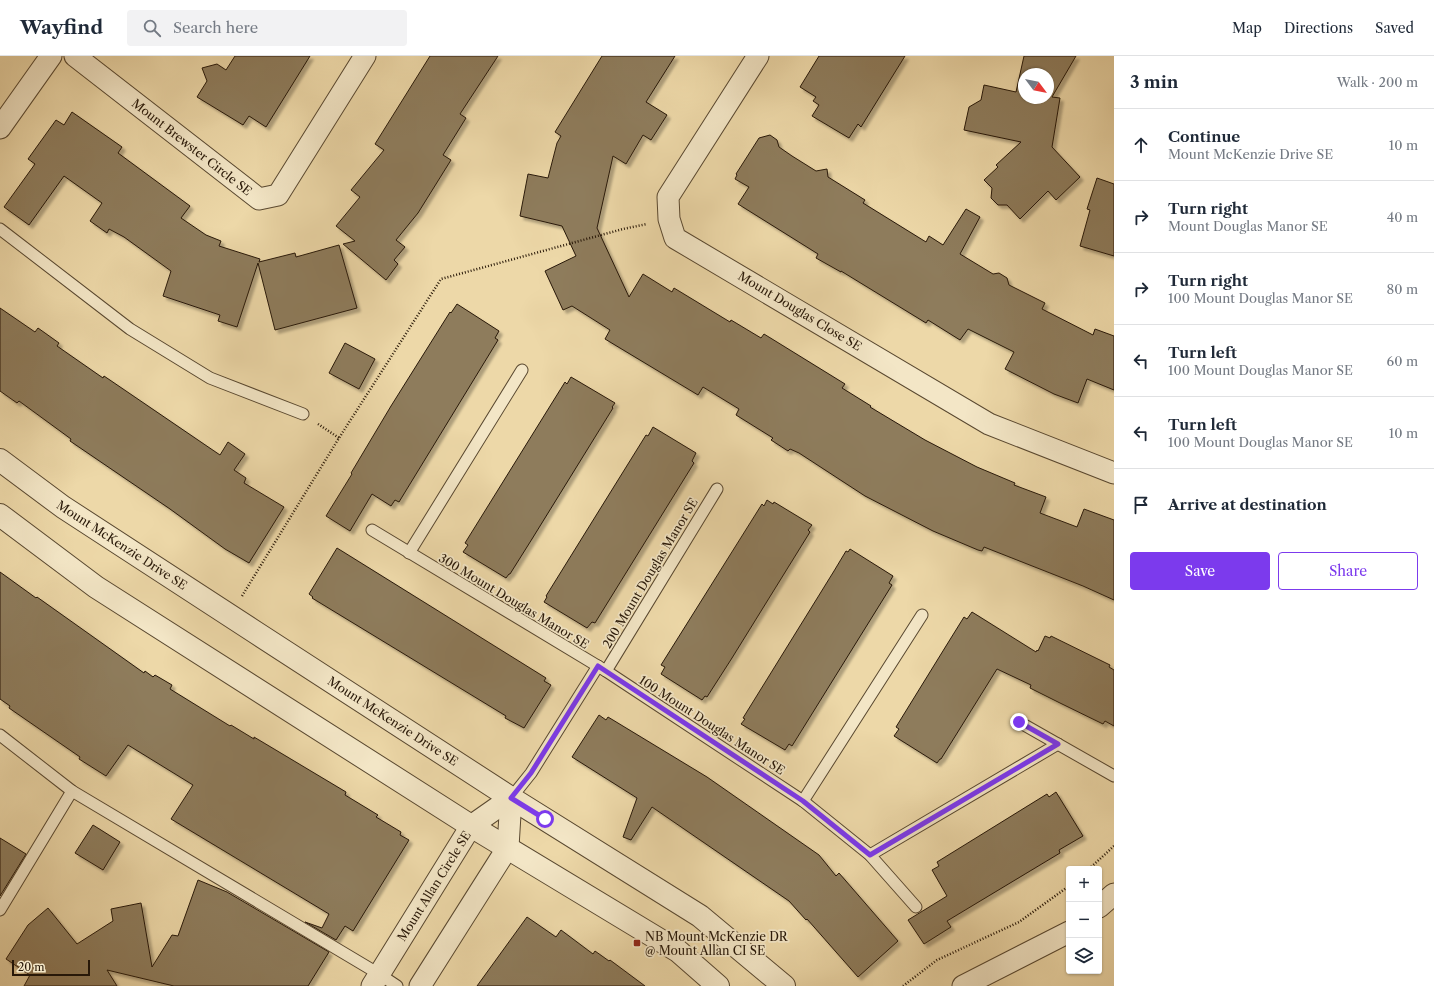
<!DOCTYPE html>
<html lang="en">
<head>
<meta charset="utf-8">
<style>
  :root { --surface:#fff; --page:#f2f2f3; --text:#1f2937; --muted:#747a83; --line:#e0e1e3; --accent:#7c3aed }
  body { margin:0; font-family:"Libre Caslon Text",serif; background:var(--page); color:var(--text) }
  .controls { position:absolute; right:12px; bottom:12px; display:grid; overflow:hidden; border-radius:4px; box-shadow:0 1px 3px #0004 }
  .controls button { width:36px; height:36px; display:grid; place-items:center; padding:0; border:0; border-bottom:1px solid var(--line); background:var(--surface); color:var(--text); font:20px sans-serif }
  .compass { position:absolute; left:1018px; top:12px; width:36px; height:36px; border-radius:50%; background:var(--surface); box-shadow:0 1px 3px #0004; rotate:122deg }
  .scale { position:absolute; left:12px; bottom:10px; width:78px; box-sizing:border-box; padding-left:4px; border:2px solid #281808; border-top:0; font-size:11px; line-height:14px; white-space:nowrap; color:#281808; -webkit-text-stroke:3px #f3e6c6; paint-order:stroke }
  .stop { position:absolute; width:12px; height:12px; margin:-9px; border:3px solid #7c3aed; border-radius:50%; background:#fff }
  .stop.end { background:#7c3aed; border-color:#fff; box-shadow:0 1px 4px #0008 }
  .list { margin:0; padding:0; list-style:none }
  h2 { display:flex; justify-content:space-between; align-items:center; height:52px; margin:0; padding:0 16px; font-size:17px }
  h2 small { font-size:13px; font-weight:400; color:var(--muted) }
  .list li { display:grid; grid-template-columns:26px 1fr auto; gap:12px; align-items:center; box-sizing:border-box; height:72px; padding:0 16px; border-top:1px solid var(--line) }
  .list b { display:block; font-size:15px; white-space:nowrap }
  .list p { margin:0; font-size:13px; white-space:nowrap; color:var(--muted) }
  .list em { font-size:13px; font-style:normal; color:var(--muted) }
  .actions { display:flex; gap:8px; padding:12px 16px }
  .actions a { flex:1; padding:9px 0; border:1px solid var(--accent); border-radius:4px; text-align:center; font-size:14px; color:var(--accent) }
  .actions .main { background:var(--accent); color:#fff }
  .icon { flex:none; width:22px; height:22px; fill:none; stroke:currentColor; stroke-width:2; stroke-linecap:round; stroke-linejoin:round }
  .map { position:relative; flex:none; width:1114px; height:930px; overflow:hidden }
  header { display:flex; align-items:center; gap:24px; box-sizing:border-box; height:56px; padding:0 20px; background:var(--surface); border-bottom:1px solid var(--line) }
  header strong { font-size:19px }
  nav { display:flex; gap:22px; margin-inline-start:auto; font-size:14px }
  .search { width:280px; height:36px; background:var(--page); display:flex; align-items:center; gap:10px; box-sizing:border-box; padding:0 14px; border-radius:4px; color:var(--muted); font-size:15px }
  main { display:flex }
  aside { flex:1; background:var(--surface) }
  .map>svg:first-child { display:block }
</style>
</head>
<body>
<header>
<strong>Wayfind</strong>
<div class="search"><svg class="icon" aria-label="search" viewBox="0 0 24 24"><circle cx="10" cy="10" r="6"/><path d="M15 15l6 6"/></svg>Search here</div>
<nav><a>Map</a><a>Directions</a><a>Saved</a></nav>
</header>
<main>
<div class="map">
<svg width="1114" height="930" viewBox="0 0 1114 930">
  <defs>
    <filter id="shadow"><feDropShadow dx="3.5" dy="3.5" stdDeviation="1" flood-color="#0004"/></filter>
  </defs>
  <rect width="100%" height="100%" fill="#edd8a8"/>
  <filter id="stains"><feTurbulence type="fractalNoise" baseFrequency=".005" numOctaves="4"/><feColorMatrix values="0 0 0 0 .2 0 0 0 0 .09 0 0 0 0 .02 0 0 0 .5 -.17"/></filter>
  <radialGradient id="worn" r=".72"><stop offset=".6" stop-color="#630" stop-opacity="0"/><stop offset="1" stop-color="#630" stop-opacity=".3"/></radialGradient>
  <g fill="#8e7c5b" stroke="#281808" fill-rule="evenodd" filter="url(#shadow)">
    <path d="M235,0H310L266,71L249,60L243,69L197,41L207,25L202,12L217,8L226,14Z"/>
    <path d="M430,0H498L460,58L466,62L443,99L451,104L418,157L396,184L405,191L394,204L398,208L386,224L343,188L355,185L336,170L360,141L351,134L384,94L375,88Z"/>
    <path d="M602,0H675L646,46L667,59L651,84L643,79L626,108L613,100L597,172L629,241L643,218L672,236L674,232L730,266L731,264L761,282L764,278L845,328L842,332L871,350L870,351L925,384L977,411L1015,427L1014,429L1046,441L1040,457L1077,471L1084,453L1114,464V544L1083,530L984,491L982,495L978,494L933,475L865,440L799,397L790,393L788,395L771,384L773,382L736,359L739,353L703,331L698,339L605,283L610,274L572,250L563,254L545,215L576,200L562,170L520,160L528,118L548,122L557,87L561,80L555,76Z"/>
    <path d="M819,0H905L861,71L858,68L849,82L812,60L819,49L813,45L816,41L800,31Z"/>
    <path d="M1024,0H1076L1052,41L1060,42L1052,91L1080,121L1056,144L1048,135L1020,163L1007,149H998L991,142L992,132L984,124L998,111L996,109L1021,86L964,74L969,51L981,44L984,29L1016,36ZM1024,18H1048V42H1024Z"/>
    <path d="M72,56L122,91L118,97L190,150L181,162L206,179L221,185L219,190L260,203L259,206L295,197L296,201L339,189L357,252L275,274L258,207L237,271L218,265L220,259L163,240L171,215L124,181L109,173L107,177L90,165L102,147L64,120L29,169L4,151L35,108L28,103L56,64L64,69Z"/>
    <path d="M770,79L777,84L779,91L792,100L816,115L827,113L828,121L865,144L863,147L926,186L929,180L943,189L966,153L980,161L960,198L993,218L999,217L1007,222L1009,229L1045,247L1042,253L1093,279L1095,273L1114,280V334L1087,323L1078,347L1054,338L1005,313L1014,296L968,273L960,284L928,264L926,267L841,215V216L816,202L818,198L738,148L749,131L735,123L737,119L736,118L759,82Z"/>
    <path d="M1097,122L1114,128V200L1080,190L1090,154L1087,153Z"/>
    <path d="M457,248L499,275L495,282L498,284L399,446L395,444L391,450L372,438L350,475L326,460L352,418L351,417L391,350L450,256L451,257Z"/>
    <path d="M0,252L35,276L38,272L59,287L57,290L103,322L104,320L220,399L228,386L245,398L234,414L246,422L244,427L284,451L249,507L225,493L170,453L70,385L71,383L19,345L17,347L0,335Z"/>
    <path d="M345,287L375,303L359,333L329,317Z"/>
    <path d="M571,321L615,347L612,351L613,352L532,483L510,518H509L506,522L463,496L468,489L465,487L565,326L567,328Z"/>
    <path d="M653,371L696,397L692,405L694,407L595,567L592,566L587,572L544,546L547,541L546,540L646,379L648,380Z"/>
    <path d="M767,444L773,448L774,446L812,469L808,474L810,476L732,602L707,641L705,640L702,644L661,618L665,611L661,609L762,448L764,450Z"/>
    <path d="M337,492L546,622L544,625L551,629L524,672L505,662L506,660L312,542L313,541L309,538Z"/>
    <path d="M850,493L893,520L889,527L892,529L792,690L789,688L785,694L741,668L745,663L743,662L834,515L846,495L848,496Z"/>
    <path d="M0,516L36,542L37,541L144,617L145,615L153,621L155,619L172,629L170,633L230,670L231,669L254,683V681L346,736L345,739L378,759L376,761L401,776L400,779L409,784L353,875L345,870L336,884L305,866L322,872L329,858L171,763L193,729L128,689L106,720L79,703L80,701L9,652L10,650L0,643Z"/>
    <path d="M972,556L1036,596L1037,594L1038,595L1045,580L1050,582L1051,580L1110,609L1109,611L1114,614V670L1105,665L1103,668L1060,647L1030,632L1031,629L997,613L941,703H940L937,707L894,680L899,673L896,671L946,590L964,561L967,563Z"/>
    <path d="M599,659L606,664L608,661L707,721L819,799L836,820L839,817L898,885L858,921L807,863L806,864L789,845L652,751L631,784L623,781L637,742L572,701Z"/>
    <path d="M1056,736L1083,780L1059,794L1060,797L947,865L951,871L924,888L908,864L947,840L932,814L939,810L937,806L1047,738L1049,741Z"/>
    <path d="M93,769L120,786L103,814L75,797Z"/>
    <path d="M0,782L26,798L0,840Z"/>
    <path d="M198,824L227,836L329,896L308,930H174L107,914L117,930H24L30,919L6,903L28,869L48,852L77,888L113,865L111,853L141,847L152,911L172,879L178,880Z"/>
    <path d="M527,861L556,881L561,874L593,898L595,895L609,905L610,904L645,930H477Z"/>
  </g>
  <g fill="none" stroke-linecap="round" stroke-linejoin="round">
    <g stroke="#594830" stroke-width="13">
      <g id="service">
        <path d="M0,173L130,273L210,322L303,358"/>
        <path d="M372,474L606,615L803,745L870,799L916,851"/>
        <path d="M409,497L522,314"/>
        <path d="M606,615L717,433"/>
        <path d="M1019,666L1114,720"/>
        <path d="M0,679L72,735L379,918L397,930"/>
        <path d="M511,742L531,717L598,610"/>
        <path d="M803,745L922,559"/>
        <path d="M870,799L1058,688"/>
        <path d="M0,854L72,735"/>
      </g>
    </g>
    <g stroke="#594830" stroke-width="23">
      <g id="minor">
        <path d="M75,0L259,143L278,139L365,0"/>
        <path d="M758,0L668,141L669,163L675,182L989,368L1114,417"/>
        <path d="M0,72L51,0"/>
        <path d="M1099,851L1114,838"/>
        <path d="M372,930L471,770L511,742"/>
        <path d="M420,930L508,791L511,742"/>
        <path d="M963,930L1069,876"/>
      </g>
    </g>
    <g stroke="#594830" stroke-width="24">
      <g id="tertiary">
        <path d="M0,404L63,451L255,576L511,742L700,860L784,930"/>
        <path d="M0,459L96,531L471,770L678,895L718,930"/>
      </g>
    </g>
    <g stroke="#281808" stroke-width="2.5" stroke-dasharray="1 2" stroke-linecap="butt">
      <path d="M318,368L339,382"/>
      <path d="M242,540L339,382L441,223L623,173L647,168"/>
      <path d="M1089,813L1114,790"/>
      <path d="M903,930L937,904L1019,866L1069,830"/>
    </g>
    <use href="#service" stroke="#f3e6c6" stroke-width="11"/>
    <use href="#minor" stroke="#f3e6c6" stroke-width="21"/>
    <use href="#tertiary" stroke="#f3e6c6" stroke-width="22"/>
  </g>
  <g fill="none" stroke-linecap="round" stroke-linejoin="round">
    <path stroke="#7c3aed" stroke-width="5" d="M545,763L511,742L531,717L598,610L803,745L870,799L1058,688L1019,666"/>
  </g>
  <rect fill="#8f2418" stroke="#f3e6c6" stroke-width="1.5" x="633" y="883" width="8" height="8" rx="2"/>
  <g text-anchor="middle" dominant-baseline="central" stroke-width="3.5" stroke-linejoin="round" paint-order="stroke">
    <g font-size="12" fill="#281808" stroke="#f3e6c6">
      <text transform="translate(192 91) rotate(38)">Mount Brewster Circle SE</text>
      <text transform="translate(800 255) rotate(31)">Mount Douglas Close SE</text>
      <text transform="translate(122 489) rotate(33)">Mount McKenzie Drive SE</text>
      <text transform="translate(650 517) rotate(-59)">200 Mount Douglas Manor SE</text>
      <text transform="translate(514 545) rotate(31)">300 Mount Douglas Manor SE</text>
      <text transform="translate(393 665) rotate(33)">Mount McKenzie Drive SE</text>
      <text transform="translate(712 669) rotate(33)">100 Mount Douglas Manor SE</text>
      <text transform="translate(434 830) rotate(-58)">Mount Allan Circle SE</text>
    </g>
    <g font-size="12" fill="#281808" stroke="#f3e6c6" text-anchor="start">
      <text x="645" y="880">NB Mount McKenzie DR<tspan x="645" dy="14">@ Mount Allan CI SE</tspan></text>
    </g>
  </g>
  <rect width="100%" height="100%" filter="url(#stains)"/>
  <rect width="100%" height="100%" fill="url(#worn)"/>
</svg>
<div class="controls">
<button>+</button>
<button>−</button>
<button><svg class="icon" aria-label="layers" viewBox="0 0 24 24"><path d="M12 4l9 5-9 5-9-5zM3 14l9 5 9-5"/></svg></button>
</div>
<svg class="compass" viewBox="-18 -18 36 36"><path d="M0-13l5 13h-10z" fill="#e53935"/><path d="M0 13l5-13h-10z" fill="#747a83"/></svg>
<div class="scale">20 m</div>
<div class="stop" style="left:545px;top:763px"></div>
<div class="stop end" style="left:1019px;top:666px"></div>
</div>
<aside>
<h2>3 min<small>Walk · 200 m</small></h2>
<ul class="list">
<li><svg class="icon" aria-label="ahead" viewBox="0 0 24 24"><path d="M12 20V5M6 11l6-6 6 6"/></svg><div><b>Continue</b><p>Mount McKenzie Drive SE</p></div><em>10 m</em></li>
<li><svg class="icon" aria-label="right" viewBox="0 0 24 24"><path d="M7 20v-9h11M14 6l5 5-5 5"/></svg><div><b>Turn right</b><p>Mount Douglas Manor SE</p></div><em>40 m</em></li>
<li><svg class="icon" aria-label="right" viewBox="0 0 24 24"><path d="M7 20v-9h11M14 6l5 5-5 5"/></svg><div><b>Turn right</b><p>100 Mount Douglas Manor SE</p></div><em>80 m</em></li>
<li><svg class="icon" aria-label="left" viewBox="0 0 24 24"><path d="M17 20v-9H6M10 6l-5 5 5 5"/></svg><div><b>Turn left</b><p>100 Mount Douglas Manor SE</p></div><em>60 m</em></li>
<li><svg class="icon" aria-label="left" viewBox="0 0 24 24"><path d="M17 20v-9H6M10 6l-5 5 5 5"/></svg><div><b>Turn left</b><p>100 Mount Douglas Manor SE</p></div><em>10 m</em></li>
<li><svg class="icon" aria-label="arrive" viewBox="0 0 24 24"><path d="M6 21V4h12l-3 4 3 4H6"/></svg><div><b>Arrive at destination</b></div></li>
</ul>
<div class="actions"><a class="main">Save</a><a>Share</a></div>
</aside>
</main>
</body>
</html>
